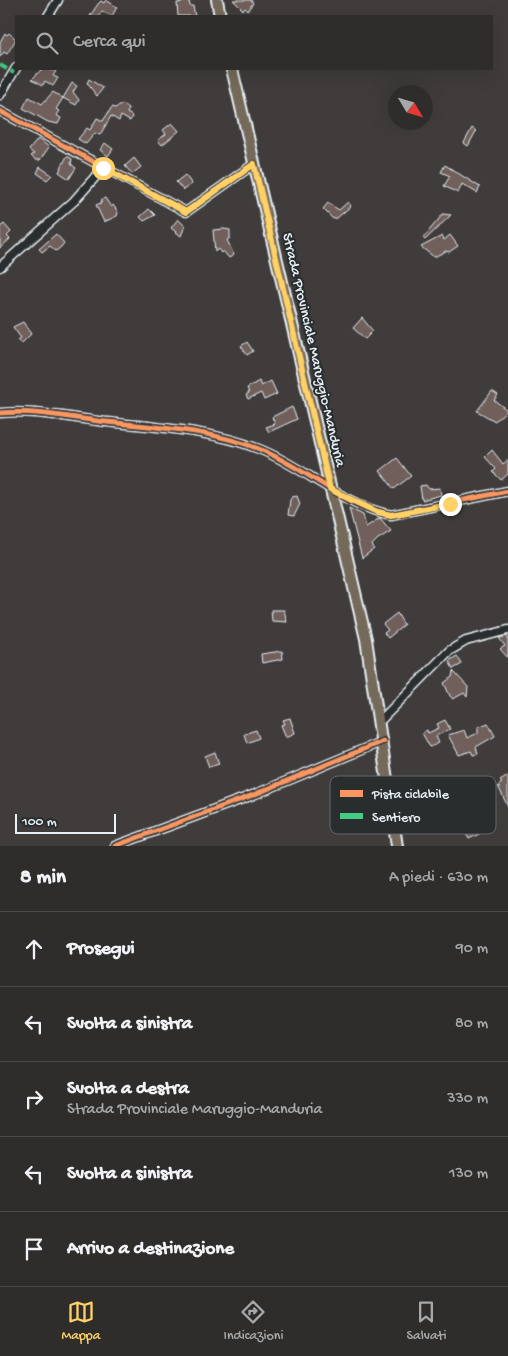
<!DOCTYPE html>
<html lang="it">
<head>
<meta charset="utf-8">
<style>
  :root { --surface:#2f2d2c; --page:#3b3938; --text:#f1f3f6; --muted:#a7a8a9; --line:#4a4948; --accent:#ffd166 }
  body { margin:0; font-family:"Gochi Hand",sans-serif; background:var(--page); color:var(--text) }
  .compass { position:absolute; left:388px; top:85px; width:45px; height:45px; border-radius:50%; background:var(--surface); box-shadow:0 5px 20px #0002; rotate:128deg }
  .scale { position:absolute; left:15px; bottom:12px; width:101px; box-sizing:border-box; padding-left:5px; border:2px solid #e8f1f8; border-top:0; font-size:14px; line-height:18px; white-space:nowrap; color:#e8f1f8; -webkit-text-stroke:4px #2a2d2e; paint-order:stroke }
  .stop { position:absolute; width:15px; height:15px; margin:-11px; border:4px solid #ffd166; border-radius:50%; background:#fff }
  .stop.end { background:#ffd166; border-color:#fff; box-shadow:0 1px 5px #0008 }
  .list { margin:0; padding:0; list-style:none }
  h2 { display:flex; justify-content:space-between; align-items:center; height:65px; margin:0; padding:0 20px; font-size:21px }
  h2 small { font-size:16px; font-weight:400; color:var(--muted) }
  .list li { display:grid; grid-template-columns:32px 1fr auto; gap:15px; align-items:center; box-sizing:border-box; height:75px; padding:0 20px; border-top:1px solid var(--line) }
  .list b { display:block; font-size:19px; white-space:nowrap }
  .list p { margin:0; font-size:16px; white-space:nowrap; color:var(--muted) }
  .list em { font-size:16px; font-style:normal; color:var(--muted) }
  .icon { flex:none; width:28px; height:28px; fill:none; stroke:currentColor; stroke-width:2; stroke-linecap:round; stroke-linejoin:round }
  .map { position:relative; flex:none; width:508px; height:846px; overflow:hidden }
  .search { position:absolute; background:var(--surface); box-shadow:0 5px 20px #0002; left:15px; right:15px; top:15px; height:55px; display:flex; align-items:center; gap:12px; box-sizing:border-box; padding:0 18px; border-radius:0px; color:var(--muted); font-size:19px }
  .sheet { height:440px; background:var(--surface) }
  nav { display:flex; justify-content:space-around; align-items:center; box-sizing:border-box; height:70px; border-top:1px solid var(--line); background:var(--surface); font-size:14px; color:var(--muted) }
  nav a { display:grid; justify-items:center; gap:2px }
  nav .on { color:var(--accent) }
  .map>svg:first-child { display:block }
</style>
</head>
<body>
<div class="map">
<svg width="508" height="846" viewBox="0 0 508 846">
  <rect width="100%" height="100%" fill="#3f3c3b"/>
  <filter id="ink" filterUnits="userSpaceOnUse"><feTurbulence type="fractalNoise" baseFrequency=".02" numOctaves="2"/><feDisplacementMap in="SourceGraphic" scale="10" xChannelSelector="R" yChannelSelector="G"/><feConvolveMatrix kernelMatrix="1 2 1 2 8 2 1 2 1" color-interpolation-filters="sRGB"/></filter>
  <g filter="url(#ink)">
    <g fill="#705e5a" stroke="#e8f1f8">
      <path d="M106,0L117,7L112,16L102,11L99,16H90L98,4L101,1L104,3Z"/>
      <path d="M233,0H251L253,3L248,11L245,8L243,10Z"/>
      <path d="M189,1L190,6H193L195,16H178L177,3Z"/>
      <path d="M5,33L7,35L9,33L16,39L7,54L4,52L0,57V42Z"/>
      <path d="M42,69L56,71L53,76L58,78L53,86L45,81L43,85L32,79Z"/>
      <path d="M89,79L103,88L97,96L87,83Z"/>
      <path d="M72,83L77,86L73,92L79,100L76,105L63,98Z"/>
      <path d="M53,92L63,98L56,109L59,111L56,115L61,118L58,124L48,122L23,108L29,97L42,104Z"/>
      <path d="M123,104L129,109L127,113L132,116L130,121L121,116L119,121L111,116L100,135L95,133L86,144L78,139L87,128L90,130L97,118L103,121L112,107L115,108Z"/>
      <path d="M172,123L179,131L162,145L158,140L166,134L163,130Z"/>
      <path d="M472,128L476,131L468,146L464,143Z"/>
      <path d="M38,139L49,147L40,160H36L31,156L34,154L29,150Z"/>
      <path d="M105,143L113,149L108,156L100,150Z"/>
      <path d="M67,156L72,159L71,164L76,168L69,179L59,172Z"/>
      <path d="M134,158L141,167L132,174L125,166Z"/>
      <path d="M445,165L480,187L477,193L462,184L458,193L444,186L450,176L441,172Z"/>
      <path d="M40,167L52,175L47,180L37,173Z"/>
      <path d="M185,175L192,184L183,190L176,182Z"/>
      <path d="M105,198L111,207L113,205L118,212L117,216L104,222L96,205L101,203L102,199Z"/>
      <path d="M348,202L351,206L337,218L333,219L323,209L328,203L339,210Z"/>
      <path d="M149,209L155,215L144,221L140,217Z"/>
      <path d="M443,214L451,215L425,240L423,238Z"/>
      <path d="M178,219L185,226L181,236L171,228Z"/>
      <path d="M4,224L11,232L7,236L10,239L0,248V227Z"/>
      <path d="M224,229L230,230V238L227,240L234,255L229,258L223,251L221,253L218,249L215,252L213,230Z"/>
      <path d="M56,234L64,243L61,247L56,251L50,246L42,252L39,249Z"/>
      <path d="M450,235L458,246L449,252L446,251L434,257L421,247L442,236L444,240Z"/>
      <path d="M362,318L373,331L365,339L353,328Z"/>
      <path d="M23,322L31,334L21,344L18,340L21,338L13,327Z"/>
      <path d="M247,342L253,351L247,355L241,346Z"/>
      <path d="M259,381L261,386L271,381L277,394L264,400L261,393L248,399L246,395L249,393L247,388Z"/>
      <path d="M492,391L498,395L494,400L507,410L495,421L477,411Z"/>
      <path d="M292,407L297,419L269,432L266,427L275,424L272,417Z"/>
      <path d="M492,450L503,464L508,460V474L501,480L493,472L496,469L485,457Z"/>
      <path d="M397,458L411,476L394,489L380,471Z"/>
      <path d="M426,485L429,489L440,488L441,495L422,500L420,486Z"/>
      <path d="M297,496L300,504L294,516L288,515L290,500L292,497Z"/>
      <path d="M349,508L363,515L366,527L380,518L391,531L378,539L372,545L374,549L362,558Z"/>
      <path d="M271,610H284L287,622L272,621Z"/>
      <path d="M397,613L404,625L388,638L384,633L388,630L383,624Z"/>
      <path d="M508,636V658L500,649L505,646L499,638Z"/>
      <path d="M282,651L283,659L262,663L261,654Z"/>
      <path d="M457,656L462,664L453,669L449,661Z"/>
      <path d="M453,671L468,687L467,697L464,693L453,699L450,696L444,683L452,677Z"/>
      <path d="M290,718L295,733L286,737L281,725L285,724L283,720Z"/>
      <path d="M445,720L450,729L436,736L439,743L430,747L422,733L427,730L428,733L439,728L437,724Z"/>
      <path d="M488,723L495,736L476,747L478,754L473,755L471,751L459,755L448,735L464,730L467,738L478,733V727Z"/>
      <path d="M256,730L259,738L247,743L244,734Z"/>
      <path d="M215,752L219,764L209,767L205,756Z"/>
      <path d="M508,776V807L498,786L502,783L500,781Z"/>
      <path d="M475,815L481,825L476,827L479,834L469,839L461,825Z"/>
    </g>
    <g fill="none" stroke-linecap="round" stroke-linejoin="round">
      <g stroke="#e8f1f8" stroke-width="11">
        <g id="minor">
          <path d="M48,16L58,0"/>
          <path d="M0,95L16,68"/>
          <path d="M0,111L186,212L254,164"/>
          <path d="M0,267L74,201L103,168"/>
          <path d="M0,413C33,410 66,417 98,421C151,427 209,429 259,449C305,467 342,505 391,515L508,491"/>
          <path d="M379,722L449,651L466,641L508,630"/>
          <path d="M115,846L253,795L383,741"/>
        </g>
      </g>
      <g stroke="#e8f1f8" stroke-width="14">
        <g id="major">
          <path d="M217,0L220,16"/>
          <path d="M232,69L366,639L397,846"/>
        </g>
      </g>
      <use href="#minor" stroke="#2a2d2e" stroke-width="8"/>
      <use href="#major" stroke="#746a5a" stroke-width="10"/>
      <path stroke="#46c982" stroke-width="4" stroke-dasharray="8 4" stroke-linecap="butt" d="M0,65L14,73"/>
      <g stroke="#2a2d2e" stroke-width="8">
        <g id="cycleway">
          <path d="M0,111L186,212L254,164"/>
          <path d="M0,413C33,410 66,417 98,421C151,427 209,429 259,449C305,467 342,505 391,515L508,491"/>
          <path d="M115,846L253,795L383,741"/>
        </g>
      </g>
      <use href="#cycleway" stroke="#f99763" stroke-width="5"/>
    </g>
  </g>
  <g fill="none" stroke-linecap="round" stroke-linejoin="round" filter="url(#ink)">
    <path stroke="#ffd166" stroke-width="6" d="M103,168L186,212L254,164L330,489L377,512L391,515L450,504"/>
  </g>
  <g text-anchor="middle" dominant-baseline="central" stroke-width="4" stroke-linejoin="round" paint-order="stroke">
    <g font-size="15" fill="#e8f1f8" stroke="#2a2d2e">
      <text transform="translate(313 350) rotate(77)">Strada Provinciale Maruggio-Manduria</text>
    </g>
  </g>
  <rect x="330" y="776" width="166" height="58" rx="8" fill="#2a2d2e" stroke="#63686b" stroke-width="1"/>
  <rect x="340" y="790" width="23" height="7" fill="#f99763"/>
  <rect x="340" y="813" width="23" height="6" fill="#46c982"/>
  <g font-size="14" fill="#e8f1f8">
    <text x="372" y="798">Pista ciclabile</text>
    <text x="372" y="821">Sentiero</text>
  </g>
</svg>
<svg class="compass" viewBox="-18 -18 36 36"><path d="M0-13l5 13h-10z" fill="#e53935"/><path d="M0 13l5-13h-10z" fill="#a7a8a9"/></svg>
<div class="scale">100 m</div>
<div class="stop" style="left:103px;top:168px"></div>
<div class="stop end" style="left:450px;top:504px"></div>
<div class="search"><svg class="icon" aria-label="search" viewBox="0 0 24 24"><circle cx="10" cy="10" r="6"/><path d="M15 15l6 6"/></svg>Cerca qui</div>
</div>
<section class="sheet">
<h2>8 min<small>A piedi · 630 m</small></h2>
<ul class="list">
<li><svg class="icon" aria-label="ahead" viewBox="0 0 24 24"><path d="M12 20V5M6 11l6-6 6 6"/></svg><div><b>Prosegui</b></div><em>90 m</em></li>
<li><svg class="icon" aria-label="left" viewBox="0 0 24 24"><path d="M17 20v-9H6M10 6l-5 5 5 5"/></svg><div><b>Svolta a sinistra</b></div><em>80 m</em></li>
<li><svg class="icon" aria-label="right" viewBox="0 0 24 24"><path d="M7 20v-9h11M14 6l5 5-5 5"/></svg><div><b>Svolta a destra</b><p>Strada Provinciale Maruggio-Manduria</p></div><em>330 m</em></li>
<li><svg class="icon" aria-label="left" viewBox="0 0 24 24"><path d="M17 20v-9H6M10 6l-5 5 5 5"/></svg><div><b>Svolta a sinistra</b></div><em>130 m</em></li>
<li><svg class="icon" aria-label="arrive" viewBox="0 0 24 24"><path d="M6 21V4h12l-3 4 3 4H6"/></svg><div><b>Arrivo a destinazione</b></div></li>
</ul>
</section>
<nav>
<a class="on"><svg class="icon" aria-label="map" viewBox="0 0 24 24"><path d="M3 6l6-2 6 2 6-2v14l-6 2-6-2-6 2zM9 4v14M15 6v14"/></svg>Mappa</a>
<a><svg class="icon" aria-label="directions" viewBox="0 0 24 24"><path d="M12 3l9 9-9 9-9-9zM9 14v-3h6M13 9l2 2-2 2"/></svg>Indicazioni</a>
<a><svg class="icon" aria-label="saved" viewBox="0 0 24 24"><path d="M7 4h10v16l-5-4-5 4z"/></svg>Salvati</a>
</nav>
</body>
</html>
